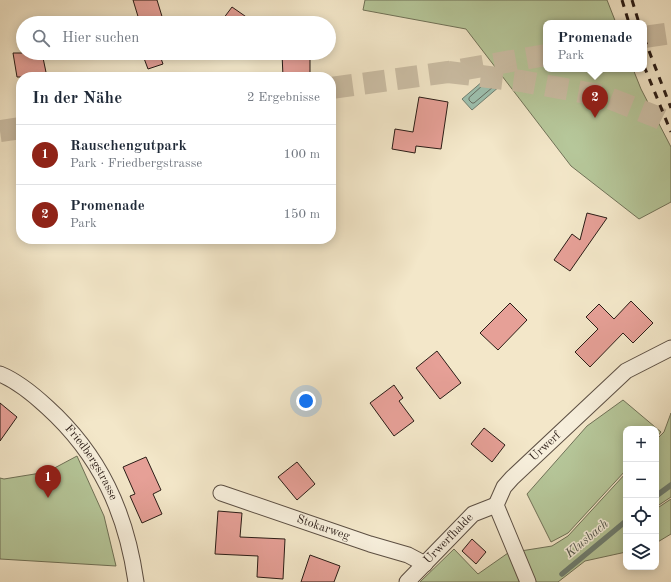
<!DOCTYPE html>
<html lang="de">
<head>
<meta charset="utf-8">
<style>
  :root { --surface:#fff; --page:#f2f2f3; --text:#1f2937; --muted:#747a83; --line:#e0e1e3; --accent:#8f2418 }
  body { margin:0; font-family:"Old Standard TT",serif; background:var(--page); color:var(--text) }
  .controls { position:absolute; right:12px; bottom:12px; display:grid; overflow:hidden; border-radius:8px; box-shadow:0 2px 10px #0003 }
  .controls button { width:36px; height:36px; display:grid; place-items:center; padding:0; border:0; border-bottom:1px solid var(--line); background:var(--surface); color:var(--text); font:20px sans-serif }
  .you { position:absolute; left:306px; top:401px; width:14px; height:14px; margin:-10px; border:3px solid #fff; border-radius:50%; background:#1a73e8; box-shadow:0 0 0 6px #1a73e833 }
  .badge { display:grid; place-items:center; width:26px; height:26px; border-radius:50%; background:var(--accent); color:#fff; font-size:13px; font-weight:700 }
  .pin { position:absolute; translate:-50% -33px; filter:drop-shadow(0 1px 2px #0008) }
  .pin::after { content:''; position:absolute; top:21px; width:14px; height:12px; background:inherit; clip-path:polygon(0 0,100% 0,50% 100%) }
  .popup { position:absolute; left:543px; top:20px; width:104px; height:52px; box-sizing:border-box; display:grid; place-content:center; border-radius:8px; background:var(--surface); filter:drop-shadow(0 1px 3px #0005); font-size:13px; white-space:nowrap; color:var(--muted) }
  .popup b { font-size:15px; color:var(--text) }
  .popup::after { content:''; position:absolute; left:50%; top:100%; margin-left:-8px; border:8px solid transparent; border-top-color:var(--surface) }
  .list { margin:0; padding:0; list-style:none }
  h2 { display:flex; justify-content:space-between; align-items:center; height:52px; margin:0; padding:0 16px; font-size:17px }
  h2 small { font-size:13px; font-weight:400; color:var(--muted) }
  .list li { display:grid; grid-template-columns:26px 1fr auto; gap:12px; align-items:center; box-sizing:border-box; height:60px; padding:0 16px; border-top:1px solid var(--line) }
  .list b { display:block; font-size:15px; white-space:nowrap }
  .list p { margin:0; font-size:13px; white-space:nowrap; color:var(--muted) }
  .list em { font-size:13px; font-style:normal; color:var(--muted) }
  .icon { flex:none; width:22px; height:22px; fill:none; stroke:currentColor; stroke-width:2; stroke-linecap:round; stroke-linejoin:round }
  .map { position:relative; flex:none; width:671px; height:582px; overflow:hidden }
  .search { position:absolute; background:var(--surface); box-shadow:0 2px 10px #0003; left:16px; top:16px; width:320px; height:44px; display:flex; align-items:center; gap:10px; box-sizing:border-box; padding:0 14px; border-radius:22px; color:var(--muted); font-size:15px }
  .panel { position:absolute; background:var(--surface); box-shadow:0 2px 10px #0003; left:16px; top:72px; width:320px; height:172px; border-radius:16px }
  .map>svg:first-child { display:block }
</style>
</head>
<body>
<div class="map">
<svg width="671" height="582" viewBox="0 0 671 582">
  <rect width="100%" height="100%" fill="#f3e7c9"/>
  <filter id="stains"><feTurbulence type="fractalNoise" baseFrequency=".005" numOctaves="4"/><feColorMatrix values="0 0 0 0 .2 0 0 0 0 .09 0 0 0 0 .02 0 0 0 .5 -.17"/></filter>
  <radialGradient id="worn" r=".72"><stop offset=".6" stop-color="#630" stop-opacity="0"/><stop offset="1" stop-color="#630" stop-opacity=".3"/></radialGradient>
  <g fill="#b6c79a" stroke="#707258">
    <path d="M365,0H607L616,23H546V69H633L641,89L671,147V202L639,219L571,166L466,29L363,10Z"/>
    <path d="M623,400L661,432L656,438V429H626V470L568,533L551,542L527,494L587,426Z"/>
    <path d="M671,413V497L656,507V440L664,432Z"/>
    <path d="M77,456L104,516L116,566L0,559V478L4,479L47,472Z"/>
    <path d="M626,473V552L585,561L558,582H420L454,549L478,574L508,553L552,546L568,536Z"/>
    <path d="M671,499V534L656,543V509Z"/>
  </g>
  <path fill="#9dc1b0" stroke="#6f7f72" d="M490,75L500,86L472,110L462,99Z"/>
  <g fill="none" stroke-linecap="round" stroke-linejoin="round">
    <path stroke="#646e63" stroke-width="1" d="M488,81L490,82L493,84V87L474,103H472L469,100V98Z"/>
    <g stroke="#6f7f72" stroke-width="5.5">
      <path d="M656,496L671,485"/>
      <path d="M562,574L626,521"/>
    </g>
  </g>
  <g fill="#e6a097" stroke="#2a1c16">
    <path d="M133,0H157L164,23H140Z"/>
    <path d="M232,7L255,23H220Z"/>
    <path d="M13,53H42L47,77H17Z"/>
    <path d="M142,53H159L163,64L148,69Z"/>
    <path d="M282,53H310V77H283Z"/>
    <path d="M419,97L448,102L441,149L416,146L415,153L392,149L395,129L413,132Z"/>
    <path d="M587,213L607,218L570,271L554,260L572,234L580,240Z"/>
    <path d="M631,301L653,323L633,343L623,333L590,367L575,352L598,329L586,317L599,304L614,319Z"/>
    <path d="M510,303L527,320L498,350L480,333Z"/>
    <path d="M437,351L461,383L440,399L416,368Z"/>
    <path d="M394,385L403,398L399,401L414,421L394,436L370,403Z"/>
    <path d="M0,403L17,417L0,441Z"/>
    <path d="M484,428L505,445L492,462L471,444Z"/>
    <path d="M146,457L161,490L153,494L162,514L142,523L130,496L135,494L123,467Z"/>
    <path d="M297,462L315,484L297,500L278,477Z"/>
    <path d="M218,511L242,513L240,537L285,539L283,579L257,577L258,556L215,554Z"/>
    <path d="M472,539L486,552L476,564L462,551Z"/>
    <path d="M310,555L340,566L334,582H301Z"/>
  </g>
  <g fill="none" stroke-linecap="round" stroke-linejoin="round">
    <g stroke="#cbbea5" stroke-width="22" stroke-dasharray="22 11" stroke-linecap="butt">
      <path d="M644,37L671,33"/>
      <path d="M448,72L521,81L604,96L657,117L671,124"/>
      <path d="M331,88L448,72L546,55"/>
      <path d="M0,131L21,128"/>
    </g>
    <g stroke="#5c4f43" stroke-width="17">
      <g id="minor">
        <path id="s1" d="M0,374C17,381 33,394 47,407C100,455 126,512 136,582"/>
        <path id="s2" d="M221,493L370,544L408,555L425,564"/>
        <path id="s3" d="M407,582L473,514L496,505"/>
        <path id="s4" d="M528,582L496,505L504,487L512,478L626,371L671,348"/>
      </g>
    </g>
    <use href="#minor" stroke="#f7efdc" stroke-width="15"/>
    <g stroke="#2a1c16" stroke-width="3" stroke-dasharray="7 7" stroke-linecap="butt">
      <path d="M622,0L629,23"/>
      <path d="M632,0L639,23"/>
      <path d="M644,38L671,108"/>
      <path d="M644,66L671,132"/>
    </g>
  </g>
  <g text-anchor="middle" dominant-baseline="central" stroke-width="3" stroke-linejoin="round" paint-order="stroke">
    <g font-size="12" fill="#2a1c16" stroke="#f7efdc">
      <text stroke="none"><textPath href="#s4" startOffset="161">Urwerf</textPath></text>
      <text stroke="none"><textPath href="#s1" startOffset="129">Friedbergstrasse</textPath></text>
      <text stroke="none"><textPath href="#s2" startOffset="108">Stokarweg</textPath></text>
      <text stroke="none"><textPath href="#s3" startOffset="60">Urwerfhalde</textPath></text>
    </g>
    <g font-size="13" font-style="italic" fill="#52564c" stroke="#f7efdc">
      <text transform="translate(587 539) rotate(-40)">Klusbach</text>
    </g>
  </g>
  <rect width="100%" height="100%" filter="url(#stains)"/>
  <rect width="100%" height="100%" fill="url(#worn)"/>
</svg>
<div class="controls">
<button>+</button>
<button>−</button>
<button><svg class="icon" aria-label="locate" viewBox="0 0 24 24"><circle cx="12" cy="12" r="6"/><path d="M12 2v4M12 18v4M2 12h4M18 12h4"/></svg></button>
<button><svg class="icon" aria-label="layers" viewBox="0 0 24 24"><path d="M12 4l9 5-9 5-9-5zM3 14l9 5 9-5"/></svg></button>
</div>
<div class="you"></div>
<div class="pin badge" style="left:48px;top:498px">1</div>
<div class="pin badge" style="left:595px;top:118px">2</div>
<div class="popup"><b>Promenade</b>Park</div>
<div class="search"><svg class="icon" aria-label="search" viewBox="0 0 24 24"><circle cx="10" cy="10" r="6"/><path d="M15 15l6 6"/></svg>Hier suchen</div>
<section class="panel">
<h2>In der Nähe<small>2 Ergebnisse</small></h2>
<ul class="list">
<li><span class="badge">1</span><div><b>Rauschengutpark</b><p>Park · Friedbergstrasse</p></div><em>100 m</em></li>
<li><span class="badge">2</span><div><b>Promenade</b><p>Park</p></div><em>150 m</em></li>
</ul>
</section>
</div>
</body>
</html>
